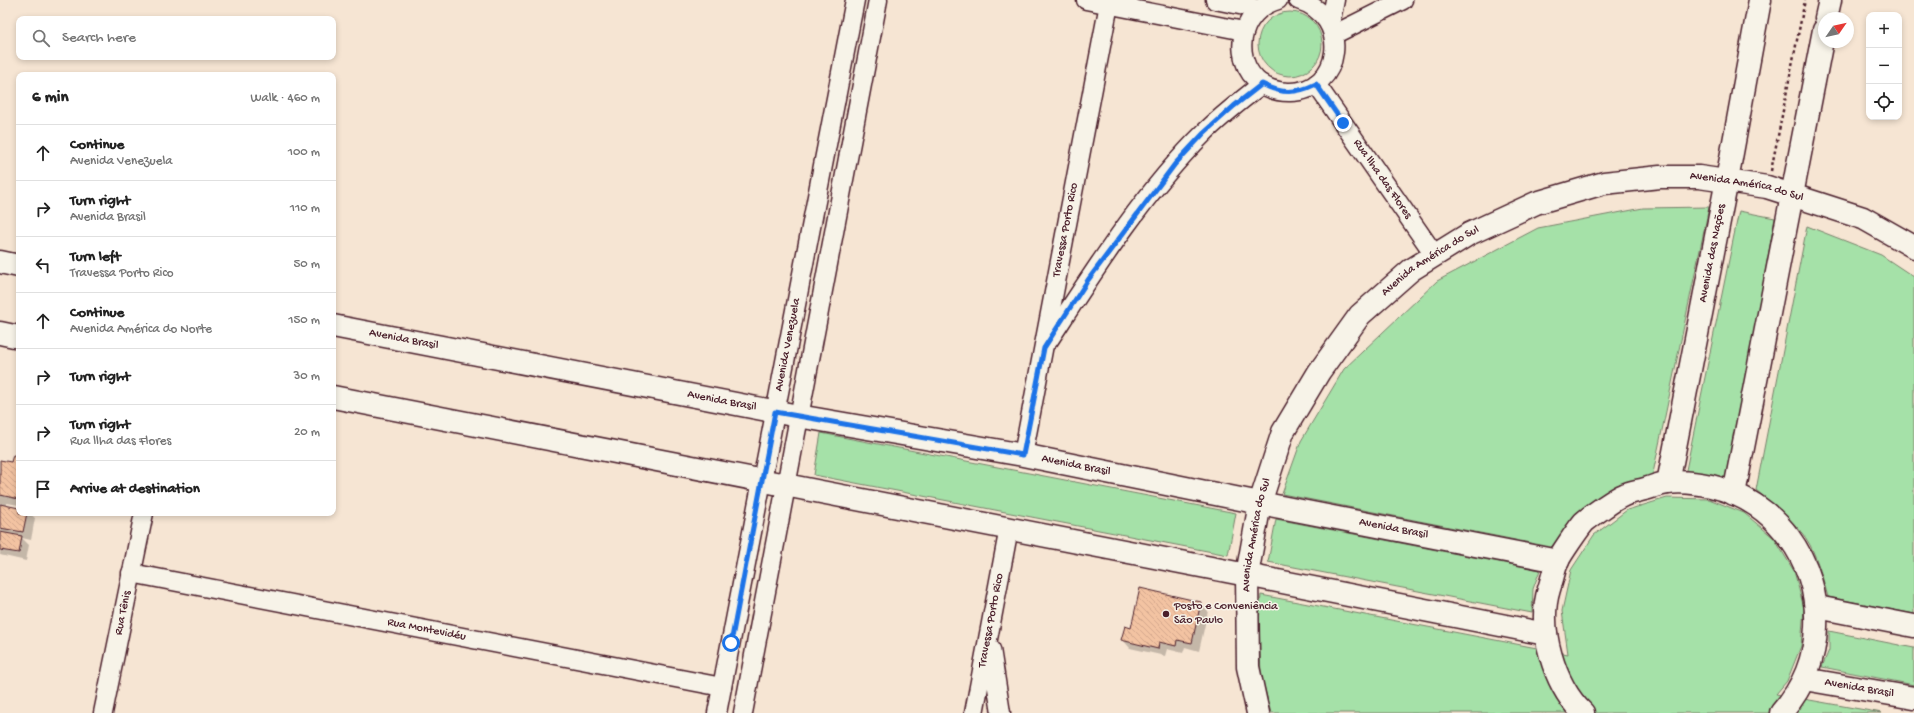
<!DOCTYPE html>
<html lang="en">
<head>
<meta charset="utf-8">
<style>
  :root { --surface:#fff; --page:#f2f2f2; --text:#222; --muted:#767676; --line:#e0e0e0 }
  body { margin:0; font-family:"Gochi Hand",sans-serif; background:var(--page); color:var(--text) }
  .controls { position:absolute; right:12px; top:12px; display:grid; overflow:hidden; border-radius:8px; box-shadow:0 2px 6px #0003 }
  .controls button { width:36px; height:36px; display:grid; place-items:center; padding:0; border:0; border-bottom:1px solid var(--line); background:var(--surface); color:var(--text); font:20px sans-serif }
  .compass { position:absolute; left:1818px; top:12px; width:36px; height:36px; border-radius:50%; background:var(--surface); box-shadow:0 2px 6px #0003; rotate:56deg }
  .stop { position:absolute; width:12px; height:12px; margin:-9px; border:3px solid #1a73e8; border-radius:50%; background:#fff }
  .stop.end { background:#1a73e8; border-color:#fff; box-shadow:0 1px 4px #0008 }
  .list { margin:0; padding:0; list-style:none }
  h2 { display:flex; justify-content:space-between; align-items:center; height:52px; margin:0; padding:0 16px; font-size:17px }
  h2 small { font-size:13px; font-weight:400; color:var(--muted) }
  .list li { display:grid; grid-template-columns:26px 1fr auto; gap:12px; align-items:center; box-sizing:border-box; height:56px; padding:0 16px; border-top:1px solid var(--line) }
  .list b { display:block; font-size:15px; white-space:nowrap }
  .list p { margin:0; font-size:13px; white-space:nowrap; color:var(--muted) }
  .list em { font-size:13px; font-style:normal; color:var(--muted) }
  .icon { flex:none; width:22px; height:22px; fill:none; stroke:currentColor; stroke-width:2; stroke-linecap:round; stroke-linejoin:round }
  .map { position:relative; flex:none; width:1914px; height:713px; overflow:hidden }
  .search { position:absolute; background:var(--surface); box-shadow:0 2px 6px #0003; left:16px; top:16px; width:320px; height:44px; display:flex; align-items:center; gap:10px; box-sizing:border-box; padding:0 14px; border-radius:8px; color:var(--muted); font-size:15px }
  .panel { position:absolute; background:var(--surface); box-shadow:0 2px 6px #0003; left:16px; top:72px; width:320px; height:444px; border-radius:8px }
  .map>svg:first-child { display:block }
</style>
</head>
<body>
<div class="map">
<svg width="1914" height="713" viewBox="0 0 1914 713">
  <defs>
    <pattern id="building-back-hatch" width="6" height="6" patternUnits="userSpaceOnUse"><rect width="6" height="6" fill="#f3c3a2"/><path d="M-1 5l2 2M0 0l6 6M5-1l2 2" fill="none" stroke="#d2a78c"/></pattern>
  </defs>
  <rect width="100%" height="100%" fill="#f6e5d3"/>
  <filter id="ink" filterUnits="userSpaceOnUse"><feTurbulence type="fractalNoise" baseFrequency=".025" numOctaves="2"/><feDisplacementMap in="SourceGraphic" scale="8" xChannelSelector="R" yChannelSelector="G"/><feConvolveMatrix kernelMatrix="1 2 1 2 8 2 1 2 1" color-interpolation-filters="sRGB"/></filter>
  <g filter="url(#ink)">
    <g fill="#a5e1a8" stroke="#78806a">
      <circle cx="1290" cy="44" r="32"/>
      <path d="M1709,207L1652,478L1577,519L1551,547L1282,494L1301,441L1344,369L1437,281L1538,228L1643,208Z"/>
      <path d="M1739,211L1775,218L1727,483L1685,475Z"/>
      <path d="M1807,226L1881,255L1914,277V614L1828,597C1823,579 1818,561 1810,545C1799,524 1773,505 1756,490Z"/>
      <path d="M821,433L1236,513L1228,555L814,475Z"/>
      <path d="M1667,498L1709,499L1744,513L1774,538L1794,571L1804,608L1801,646L1787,681L1776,694L1882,713H1271L1261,675L1259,622L1261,595L1568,654L1562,611L1571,570L1594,535L1627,510Z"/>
      <path d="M1276,519L1540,570L1533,589L1532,613L1268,562Z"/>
      <path d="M1829,631L1914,648V685L1822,667L1829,650Z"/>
    </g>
    <g fill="#0003">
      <path d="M19,457V505L7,503L6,506L19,509V513H29L35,518L31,540L22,538L29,545L26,561L0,555V461L12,463Z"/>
      <path d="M1200,603L1208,611L1199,651L1185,647L1183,653L1167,649L1165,656L1130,648L1123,640L1132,629Z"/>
    </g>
    <g fill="url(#building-back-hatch)" stroke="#4a1f2b">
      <path d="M13,455L19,456V499L0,495V460L11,462Z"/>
      <path d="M0,504L19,508V513H27L23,532L0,528Z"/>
      <path d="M0,532L22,536L19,553L0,550Z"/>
      <path d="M1140,588L1201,602L1192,643L1177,640L1176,646L1159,642L1158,649L1121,640L1125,626L1131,628Z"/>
    </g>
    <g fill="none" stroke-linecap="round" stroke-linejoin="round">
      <g stroke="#4a1f2b" stroke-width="21">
        <g id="minor">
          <path d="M1086,0L1244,31"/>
          <path d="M1215,0L1259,9"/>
          <path d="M1278,0C1225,15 1233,92 1289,92C1342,93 1353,16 1298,0"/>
          <path d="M1330,25L1335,0"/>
          <path d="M1333,35L1403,0"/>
          <path id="s1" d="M1316,84L1434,254"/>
          <path d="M1049,340C1094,271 1145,191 1204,133C1222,115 1242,100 1262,84"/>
          <path id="s2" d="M1023,455L1109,4"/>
          <path id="s3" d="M131,573L722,687"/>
          <path d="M991,649L1001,713"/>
          <path id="s4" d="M103,713L144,513"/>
          <path id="s5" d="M717,713L855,0"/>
          <path d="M743,713L878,0"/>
          <path id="s6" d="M974,713L1009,528"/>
        </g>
      </g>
      <g stroke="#4a1f2b" stroke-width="25">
        <g id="tertiary">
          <path d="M0,262L19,266"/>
          <path id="s7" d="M333,326L798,416L1023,455L1260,503"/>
          <path d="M0,333L19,337"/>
          <path d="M333,397L1247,575"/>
        </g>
      </g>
      <g stroke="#4a1f2b" stroke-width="25">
        <g id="secondary">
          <path d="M1826,18L1830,0"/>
          <path id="s8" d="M1668,483L1727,180L1760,0"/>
          <path d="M1734,494L1824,30"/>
          <path id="s9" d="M1260,503L1558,561"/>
          <path d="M1247,575L1546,634"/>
          <path d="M1817,607L1914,626"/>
          <path id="s10" d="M1804,679L1914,698"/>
          <path id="s11" d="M1258,713L1248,667L1247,575L1260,503L1283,432L1319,372L1360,315L1411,270L1469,234L1536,203L1604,183L1660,177H1699L1767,187L1863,218L1914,247"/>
          <path d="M1583,713C1554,685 1537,628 1549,589C1552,580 1554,570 1557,562C1561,554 1578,529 1584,522C1591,516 1616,498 1624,495C1630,492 1638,491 1645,489C1652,487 1659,484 1667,483C1681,481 1697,483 1711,486C1776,501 1819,561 1816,627C1815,659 1802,689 1781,713"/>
        </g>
      </g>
      <path stroke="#4a1f2b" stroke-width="2.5" stroke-dasharray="3 3" stroke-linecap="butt" d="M1771,171L1805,0"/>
      <use href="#minor" stroke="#f7f3e8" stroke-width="18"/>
      <use href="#tertiary" stroke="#f7f3e8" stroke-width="22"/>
      <use href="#secondary" stroke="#f7f3e8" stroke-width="22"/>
    </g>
  </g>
  <g fill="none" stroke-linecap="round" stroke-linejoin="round" filter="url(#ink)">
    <path stroke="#1a73e8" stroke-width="5" d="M731,643L775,412L1023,455L1044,348L1088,280L1175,164L1204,133L1234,106L1262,84C1281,94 1296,94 1316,84L1343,123"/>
  </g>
  <circle fill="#4a1f2b" stroke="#f7f3e8" stroke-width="1.5" cx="1166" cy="614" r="4"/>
  <g text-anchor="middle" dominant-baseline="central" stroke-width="3" stroke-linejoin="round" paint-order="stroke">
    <g font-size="12" fill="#4a1f2b" stroke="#f7f3e8">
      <text stroke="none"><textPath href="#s1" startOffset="116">Rua llha das Flores</textPath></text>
      <text stroke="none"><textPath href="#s11" startOffset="852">Avenida América do Sul</textPath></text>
      <text stroke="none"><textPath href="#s2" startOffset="229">Travessa Porto Rico</textPath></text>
      <text stroke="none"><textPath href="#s8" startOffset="234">Avenida das Nações</textPath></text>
      <text stroke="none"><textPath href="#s11" startOffset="516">Avenida América do Sul</textPath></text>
      <text stroke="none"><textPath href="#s7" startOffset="72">Avenida Brasil</textPath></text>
      <text stroke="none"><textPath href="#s5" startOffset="375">Avenida Venezuela</textPath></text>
      <text stroke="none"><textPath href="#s7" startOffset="396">Avenida Brasil</textPath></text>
      <text stroke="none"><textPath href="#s7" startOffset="756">Avenida Brasil</textPath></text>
      <text stroke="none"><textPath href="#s9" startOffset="136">Avenida Brasil</textPath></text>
      <text stroke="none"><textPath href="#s11" startOffset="180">Avenida América do Sul</textPath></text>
      <text stroke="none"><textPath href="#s4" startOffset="102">Rua Tênis</textPath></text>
      <text stroke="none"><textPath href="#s6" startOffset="94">Travessa Porto Rico</textPath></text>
      <text stroke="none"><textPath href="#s3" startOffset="301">Rua Montevidéu</textPath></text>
      <text stroke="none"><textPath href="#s10" startOffset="56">Avenida Brasil</textPath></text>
    </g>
    <g font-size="12" fill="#4a1f2b" stroke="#f7f3e8" text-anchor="start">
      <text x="1174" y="607">Posto e Conveniência<tspan x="1174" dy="14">São Paulo</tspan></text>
    </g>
  </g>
</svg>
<div class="controls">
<button>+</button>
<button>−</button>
<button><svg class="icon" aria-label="locate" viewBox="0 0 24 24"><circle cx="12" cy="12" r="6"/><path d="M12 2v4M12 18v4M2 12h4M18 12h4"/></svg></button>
</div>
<svg class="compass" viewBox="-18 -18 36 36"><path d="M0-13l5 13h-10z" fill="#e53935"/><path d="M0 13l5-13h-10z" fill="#767676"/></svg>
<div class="stop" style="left:731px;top:643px"></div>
<div class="stop end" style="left:1343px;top:123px"></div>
<div class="search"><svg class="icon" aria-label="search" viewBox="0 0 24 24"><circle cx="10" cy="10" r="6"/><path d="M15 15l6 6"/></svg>Search here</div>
<section class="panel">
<h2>6 min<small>Walk · 460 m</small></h2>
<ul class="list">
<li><svg class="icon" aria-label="ahead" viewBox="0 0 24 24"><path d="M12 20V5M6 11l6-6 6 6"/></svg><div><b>Continue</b><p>Avenida Venezuela</p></div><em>100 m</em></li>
<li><svg class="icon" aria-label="right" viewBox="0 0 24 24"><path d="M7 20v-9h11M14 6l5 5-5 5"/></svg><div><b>Turn right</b><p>Avenida Brasil</p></div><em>110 m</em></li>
<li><svg class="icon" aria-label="left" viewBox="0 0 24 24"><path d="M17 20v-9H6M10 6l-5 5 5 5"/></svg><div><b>Turn left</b><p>Travessa Porto Rico</p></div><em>50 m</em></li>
<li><svg class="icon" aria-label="ahead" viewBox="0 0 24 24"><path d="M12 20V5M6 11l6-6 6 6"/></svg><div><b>Continue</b><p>Avenida América do Norte</p></div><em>150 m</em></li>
<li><svg class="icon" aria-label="right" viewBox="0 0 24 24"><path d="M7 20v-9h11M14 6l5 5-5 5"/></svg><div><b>Turn right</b></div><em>30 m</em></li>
<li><svg class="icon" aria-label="right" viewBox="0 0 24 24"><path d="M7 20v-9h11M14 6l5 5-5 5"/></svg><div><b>Turn right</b><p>Rua llha das Flores</p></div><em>20 m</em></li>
<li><svg class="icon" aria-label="arrive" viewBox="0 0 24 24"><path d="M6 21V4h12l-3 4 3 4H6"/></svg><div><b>Arrive at destination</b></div></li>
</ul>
</section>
</div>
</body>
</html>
